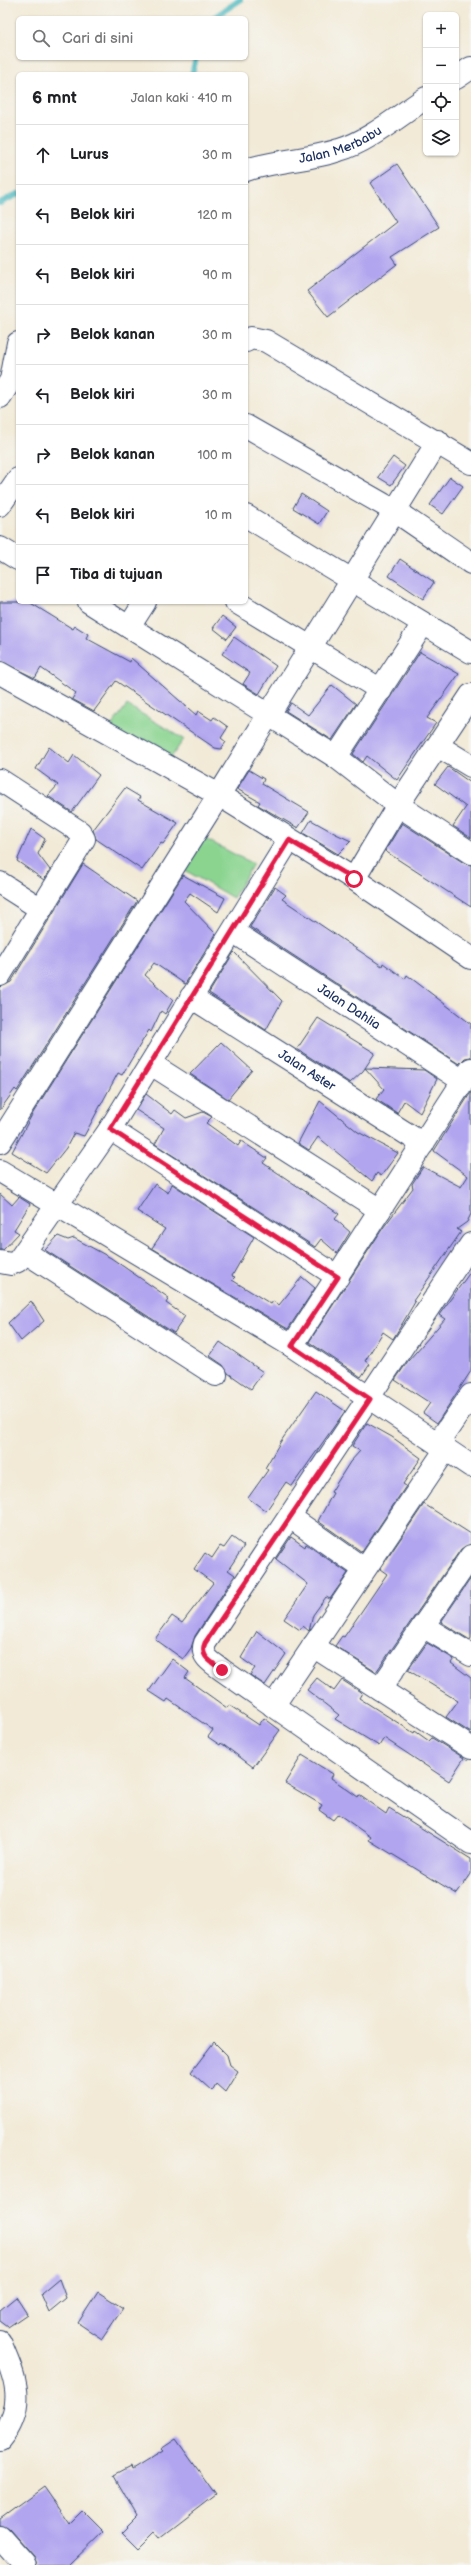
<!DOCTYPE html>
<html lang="id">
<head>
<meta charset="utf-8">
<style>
  :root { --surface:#fff; --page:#f2f2f2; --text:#202124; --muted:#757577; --line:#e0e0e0 }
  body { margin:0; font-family:"Balsamiq Sans",sans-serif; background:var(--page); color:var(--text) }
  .controls { position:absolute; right:12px; top:12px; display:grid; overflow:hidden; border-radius:6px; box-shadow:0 1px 3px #0004 }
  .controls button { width:36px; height:36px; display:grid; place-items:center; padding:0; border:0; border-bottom:1px solid var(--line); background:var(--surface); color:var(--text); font:20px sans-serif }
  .stop { position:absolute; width:12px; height:12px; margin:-9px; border:3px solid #e11d48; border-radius:50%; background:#fff }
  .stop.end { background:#e11d48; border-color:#fff; box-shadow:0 1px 4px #0008 }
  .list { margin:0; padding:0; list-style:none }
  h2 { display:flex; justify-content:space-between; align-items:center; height:52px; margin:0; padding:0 16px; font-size:17px }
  h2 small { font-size:13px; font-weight:400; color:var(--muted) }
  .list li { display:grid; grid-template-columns:26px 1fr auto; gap:12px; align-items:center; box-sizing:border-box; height:60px; padding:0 16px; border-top:1px solid var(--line) }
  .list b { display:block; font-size:15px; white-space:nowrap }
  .list em { font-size:13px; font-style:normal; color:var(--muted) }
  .icon { flex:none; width:22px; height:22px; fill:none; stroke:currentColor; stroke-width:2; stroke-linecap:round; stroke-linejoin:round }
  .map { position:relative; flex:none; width:471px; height:2565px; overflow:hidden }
  .search { position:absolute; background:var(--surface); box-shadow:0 1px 3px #0004; left:16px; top:16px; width:232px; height:44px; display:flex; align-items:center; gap:10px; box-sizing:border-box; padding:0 14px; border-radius:6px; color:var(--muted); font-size:15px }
  .panel { position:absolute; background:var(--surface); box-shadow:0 1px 3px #0004; left:16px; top:72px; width:232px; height:532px; border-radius:6px }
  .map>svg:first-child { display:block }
</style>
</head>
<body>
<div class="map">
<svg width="471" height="2565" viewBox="0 0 471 2565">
  <rect width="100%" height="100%" fill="#f6f6f2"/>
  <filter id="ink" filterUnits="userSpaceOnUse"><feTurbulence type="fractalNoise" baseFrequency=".025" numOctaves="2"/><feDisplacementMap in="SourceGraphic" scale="8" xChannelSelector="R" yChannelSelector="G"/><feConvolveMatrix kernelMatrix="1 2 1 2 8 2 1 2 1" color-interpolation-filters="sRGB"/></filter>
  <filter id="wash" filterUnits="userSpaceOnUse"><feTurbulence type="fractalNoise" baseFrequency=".012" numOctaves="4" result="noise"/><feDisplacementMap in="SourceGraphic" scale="16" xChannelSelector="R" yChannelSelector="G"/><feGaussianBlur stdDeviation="0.9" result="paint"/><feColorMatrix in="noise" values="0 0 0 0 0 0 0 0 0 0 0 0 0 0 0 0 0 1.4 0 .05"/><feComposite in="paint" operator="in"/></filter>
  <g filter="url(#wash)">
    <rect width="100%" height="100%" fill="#f2ead7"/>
    <g fill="#8ad490" stroke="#528277">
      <path d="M127,705L184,739L163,769L106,733Z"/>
      <path d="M200,836L253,864L233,898L181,868Z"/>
    </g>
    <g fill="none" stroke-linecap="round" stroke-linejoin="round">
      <g stroke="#48b7be" stroke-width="6">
        <path d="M213,18L240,0"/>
        <path d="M192,74L196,58"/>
        <path d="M0,203L18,194"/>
      </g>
    </g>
    <g id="blocks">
      <g fill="#b1a5ef">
        <path d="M397,164L439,227L392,257L397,264L328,317L307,291L396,222L370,183Z"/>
        <path d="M393,457L405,466L391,485L378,477Z"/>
        <path d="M450,477L463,486L443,514L430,505Z"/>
        <path d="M301,494L327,511L319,524L293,508Z"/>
        <path d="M400,559L434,582L423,599L389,576Z"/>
        <path d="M0,602H29L73,629L75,626L88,634L86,638L130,662L131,658L196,715L198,711L212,720L214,717L228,727L221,738L226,742L221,749L215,748L116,681L94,711L72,699L76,693L41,668L35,678L0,661Z"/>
        <path d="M222,616L236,627L227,639L213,628Z"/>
        <path d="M234,637L276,666L259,694L243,684L250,673L222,654Z"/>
        <path d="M420,652L459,674L427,718L436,723L397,780L367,756L363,762L353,754Z"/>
        <path d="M332,685L356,704L332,740L286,711L291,703L308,715Z"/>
        <path d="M49,747L69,763L74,755L99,775L72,812L48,796L58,785L36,769Z"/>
        <path d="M448,767L471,783V838L453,826L466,807L435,784Z"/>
        <path d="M249,770L264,779L262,784L309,812L298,828L258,805L260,802L237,789Z"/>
        <path d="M125,788L140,797L138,800L178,823L163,844L161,843L142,870L96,839L93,830Z"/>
        <path d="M311,820L336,834L351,841L338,854L303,833Z"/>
        <path d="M402,823L464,863L471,865V907L385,851Z"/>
        <path d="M31,829L45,839L38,854L50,870L44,880L17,861Z"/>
        <path d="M83,864L137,901L17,1091L15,1089L0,1110V987L11,982Z"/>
        <path d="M183,875L225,898L218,912L190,893L184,901L216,934L185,984L154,963L145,975L173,1000L165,1014L161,1011L151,1032L149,1030L122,1075L118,1073L84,1136L74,1133L66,1148L46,1173L12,1152L33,1113Z"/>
        <path d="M275,887L286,895L282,899L382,966L383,963L405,979L407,975L471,1024V1057L465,1058L459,1064L250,927Z"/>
        <path d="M234,952L282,1001L266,1030L209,993Z"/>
        <path d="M318,1018L375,1053L363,1071L350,1083L297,1049Z"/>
        <path d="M221,1042L252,1070L228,1099L190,1074Z"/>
        <path d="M365,1068L424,1070L437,1079L420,1113L404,1101L397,1113L376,1099L384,1089Z"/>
        <path d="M471,1092V1214L467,1222L457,1229L461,1232L413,1301L415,1302L393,1339L383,1332L365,1361L370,1364L361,1377L309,1342L383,1228L413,1188L412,1184L423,1167L461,1187L468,1176L434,1151Z"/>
        <path d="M146,1094L172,1114L175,1110L186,1118L203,1112L212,1117L206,1123L238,1146L241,1141L267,1158L263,1163L339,1214L335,1219L350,1232L337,1253L321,1239L315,1247L155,1144L164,1128L136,1110Z"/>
        <path d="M320,1101L358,1132L398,1153L381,1176L377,1173L372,1181L318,1137L309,1150L298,1143Z"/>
        <path d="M155,1184L168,1193L172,1184L254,1237L232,1276L235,1277L232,1280L271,1304L273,1301L279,1305L302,1277L315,1288L288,1329L152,1248L165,1229L137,1211Z"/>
        <path d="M0,1194L12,1205L19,1197L30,1204L14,1230L19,1233L3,1250H0Z"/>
        <path d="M58,1236L68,1240L74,1238L111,1258L169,1298L166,1303L185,1316L174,1333L45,1250Z"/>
        <path d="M471,1271V1371L437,1423L423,1413L430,1403L395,1380L408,1361L445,1319L439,1315Z"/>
        <path d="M31,1301L44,1321L21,1341L8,1323Z"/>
        <path d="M220,1342L263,1372L251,1389L228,1373L223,1365L210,1356Z"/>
        <path d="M316,1391L345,1411L292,1486L286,1482L266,1511L248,1498L268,1470L265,1468L281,1441Z"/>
        <path d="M367,1423L392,1437L421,1458L403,1484L406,1486L362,1552L318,1521L333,1493L331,1492L350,1462L360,1451L352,1446Z"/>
        <path d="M424,1504L471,1534V1544L461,1549L376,1672L335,1646L342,1636L344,1637L387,1574L380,1569Z"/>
        <path d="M232,1537L244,1546L228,1570L235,1575L195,1636L191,1648L183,1659L155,1639L172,1616L182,1623L213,1583L194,1569L205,1553L212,1558L220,1546L224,1548Z"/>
        <path d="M291,1537L305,1547L306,1544L348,1573L330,1599L326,1597L313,1615L309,1631L303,1626L300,1630L284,1619L308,1584L276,1559Z"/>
        <path d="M471,1578V1638L470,1640L441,1622Z"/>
        <path d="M257,1631L286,1654L265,1685L250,1675L255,1668L241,1658Z"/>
        <path d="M427,1643L454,1659L451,1663L471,1678V1733L446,1717L458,1701L408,1670Z"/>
        <path d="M172,1659L189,1672L185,1678L227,1708L229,1705L259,1725L264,1718L280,1730L253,1767L221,1743L220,1745L208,1737L213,1730L168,1699L166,1702L149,1691Z"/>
        <path d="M317,1678L334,1691L342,1680L362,1693L359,1698L414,1733L415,1731L429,1741L432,1738L464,1758L449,1781L384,1738L379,1746L335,1719L339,1715L307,1690Z"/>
        <path d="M302,1755L333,1774L331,1778L358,1797L359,1795L386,1814L389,1808L471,1859V1874L457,1894L369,1840L371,1837L338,1814L333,1820L319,1810L322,1805L285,1783Z"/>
        <path d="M214,2042L227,2055L230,2065L238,2071L225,2092L216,2084L212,2091L191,2072Z"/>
        <path d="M59,2279L66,2298L49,2312L41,2294Z"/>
        <path d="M98,2292L123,2308L102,2339L78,2323Z"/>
        <path d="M16,2297L27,2314L8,2327L0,2321V2310Z"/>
        <path d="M176,2439L216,2495L160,2538L155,2532L138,2549L121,2532L137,2516L114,2476L131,2467L132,2470L163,2451L161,2449Z"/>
        <path d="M44,2487L69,2523L82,2510L104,2532L70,2565H37L34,2557L9,2529L0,2525V2519Z"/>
      </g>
    </g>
  </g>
  <g filter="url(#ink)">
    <use href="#blocks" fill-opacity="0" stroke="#3b4b70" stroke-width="1"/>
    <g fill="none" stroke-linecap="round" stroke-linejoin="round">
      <g stroke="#3b4b70" stroke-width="24">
        <g id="street">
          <path d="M456,78L471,68"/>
          <path id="s1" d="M246,170C277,160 309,160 339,150C368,142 401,114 426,98"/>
          <path d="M246,341L251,338L266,341L471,463"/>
          <path d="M0,397L11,380L18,343"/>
          <path d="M246,426L395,511L471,563"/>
          <path d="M0,505L18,479"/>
          <path d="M246,516L471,652"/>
          <path d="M0,548L18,559"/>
          <path d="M89,602L336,757L398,805L471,853"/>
          <path d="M236,602L381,690"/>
          <path d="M129,627L145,602"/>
          <path d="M0,673L219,795L354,879L471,958"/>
          <path d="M438,746L471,766"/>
          <path d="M336,757L423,624"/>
          <path d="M0,780L80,832L84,839L0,975"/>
          <path d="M354,879L398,805L471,695"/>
          <path d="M0,883L41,909"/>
          <path id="s2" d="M234,932L463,1081"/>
          <path id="s3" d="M191,997L423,1144"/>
          <path d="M151,1064L380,1210"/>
          <path d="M110,1129L338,1277"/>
          <path d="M0,1142L219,795L438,441"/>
          <path d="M0,1171L292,1346L471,1466"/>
          <path d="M471,1244L205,1643C200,1657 212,1662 222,1670L471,1843"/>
          <path d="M25,1252L216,1375"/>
          <path d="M0,1262L11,1264L18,1261L110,1129L289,840"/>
          <path d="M292,1346L471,1069"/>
          <path d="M438,1443L471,1395"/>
          <path d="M290,1517L364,1569"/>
          <path d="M423,1626L471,1655"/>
          <path d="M313,1646L471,1748"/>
          <path d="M380,1689L471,1556"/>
          <path d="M273,1706L446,1449"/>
          <path d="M0,2342C15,2377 28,2405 0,2439"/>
          <path d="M0,2537L25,2565"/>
        </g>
      </g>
      <use href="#street" stroke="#fff" stroke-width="22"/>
    </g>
  </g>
  <g fill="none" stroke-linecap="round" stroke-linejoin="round" filter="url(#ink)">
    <path stroke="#e11d48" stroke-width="5" d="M222,1670C212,1662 199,1657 205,1643L370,1399L292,1346L338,1277L110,1129L289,840L354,879"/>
  </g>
  <g text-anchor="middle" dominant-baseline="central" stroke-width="3" stroke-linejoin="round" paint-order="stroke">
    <g font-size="13" fill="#1b2f5e" stroke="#f6f6f2">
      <text stroke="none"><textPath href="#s1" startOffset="98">Jalan Merbabu</textPath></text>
      <text stroke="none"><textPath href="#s2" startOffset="137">Jalan Dahlia</textPath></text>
      <text stroke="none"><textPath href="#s3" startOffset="137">Jalan Aster</textPath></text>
    </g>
  </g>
</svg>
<div class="controls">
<button>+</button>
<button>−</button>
<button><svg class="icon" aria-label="locate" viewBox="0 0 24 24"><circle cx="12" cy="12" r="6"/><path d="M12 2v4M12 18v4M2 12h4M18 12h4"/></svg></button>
<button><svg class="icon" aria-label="layers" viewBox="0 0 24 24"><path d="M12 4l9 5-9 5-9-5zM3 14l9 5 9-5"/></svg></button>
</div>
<div class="stop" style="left:354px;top:879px"></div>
<div class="stop end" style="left:222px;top:1670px"></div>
<div class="search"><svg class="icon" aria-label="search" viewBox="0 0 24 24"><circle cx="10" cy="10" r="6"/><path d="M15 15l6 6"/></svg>Cari di sini</div>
<section class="panel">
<h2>6 mnt<small>Jalan kaki · 410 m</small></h2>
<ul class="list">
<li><svg class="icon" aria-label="ahead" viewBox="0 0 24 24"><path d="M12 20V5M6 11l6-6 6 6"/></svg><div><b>Lurus</b></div><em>30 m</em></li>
<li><svg class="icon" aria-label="left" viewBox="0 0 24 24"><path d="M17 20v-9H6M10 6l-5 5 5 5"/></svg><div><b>Belok kiri</b></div><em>120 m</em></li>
<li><svg class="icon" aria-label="left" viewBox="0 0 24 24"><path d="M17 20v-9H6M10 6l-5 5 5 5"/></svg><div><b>Belok kiri</b></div><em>90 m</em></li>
<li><svg class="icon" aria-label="right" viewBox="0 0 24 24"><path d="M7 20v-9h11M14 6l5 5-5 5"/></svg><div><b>Belok kanan</b></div><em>30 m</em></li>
<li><svg class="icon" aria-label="left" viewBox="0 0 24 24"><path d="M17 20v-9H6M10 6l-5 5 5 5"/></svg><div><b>Belok kiri</b></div><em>30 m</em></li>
<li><svg class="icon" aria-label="right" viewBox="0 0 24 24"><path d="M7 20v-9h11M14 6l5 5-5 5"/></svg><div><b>Belok kanan</b></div><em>100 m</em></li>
<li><svg class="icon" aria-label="left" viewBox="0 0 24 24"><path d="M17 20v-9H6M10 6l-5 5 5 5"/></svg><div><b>Belok kiri</b></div><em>10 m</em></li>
<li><svg class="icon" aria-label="arrive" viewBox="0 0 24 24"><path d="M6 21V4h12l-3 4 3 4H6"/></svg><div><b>Tiba di tujuan</b></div></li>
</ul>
</section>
</div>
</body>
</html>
